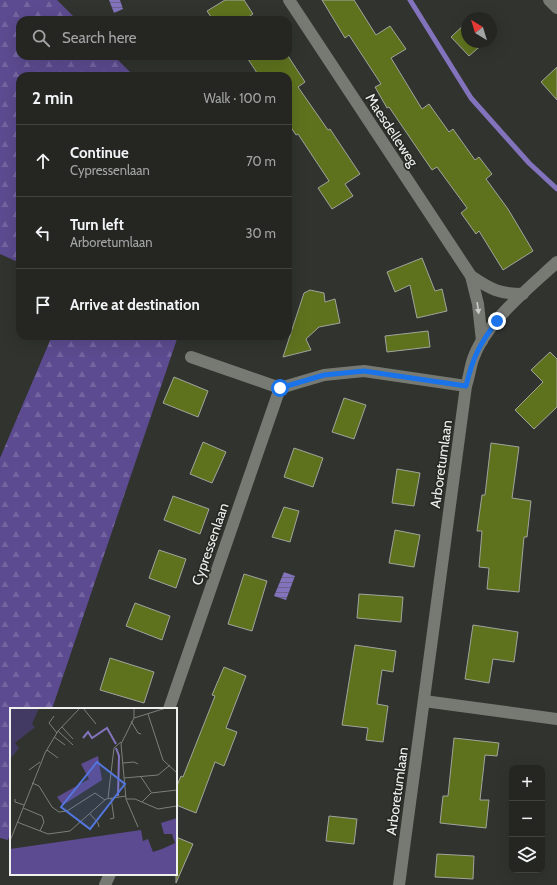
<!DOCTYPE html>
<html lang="en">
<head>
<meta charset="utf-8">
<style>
  :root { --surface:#252622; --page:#31322f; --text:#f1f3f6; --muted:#a3a5a5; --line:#424340 }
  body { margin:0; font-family:Cabin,sans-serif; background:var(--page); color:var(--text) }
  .controls { position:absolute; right:12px; bottom:12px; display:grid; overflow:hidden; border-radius:8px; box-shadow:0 4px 16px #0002 }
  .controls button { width:36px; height:36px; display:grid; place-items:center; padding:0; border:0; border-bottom:1px solid var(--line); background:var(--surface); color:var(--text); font:20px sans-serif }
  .compass { position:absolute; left:461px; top:12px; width:36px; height:36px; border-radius:50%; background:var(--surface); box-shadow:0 4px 16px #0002; rotate:322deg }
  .stop { position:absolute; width:12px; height:12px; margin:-9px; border:3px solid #1a73e8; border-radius:50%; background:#fff }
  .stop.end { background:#1a73e8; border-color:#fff; box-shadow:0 1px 4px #0008 }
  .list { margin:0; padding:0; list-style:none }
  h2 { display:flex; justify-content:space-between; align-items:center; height:52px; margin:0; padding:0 16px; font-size:17px }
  h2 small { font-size:13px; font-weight:400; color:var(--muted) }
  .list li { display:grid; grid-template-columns:26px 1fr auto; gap:12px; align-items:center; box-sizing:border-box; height:72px; padding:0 16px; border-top:1px solid var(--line) }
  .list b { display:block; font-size:15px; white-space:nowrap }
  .list p { margin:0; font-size:13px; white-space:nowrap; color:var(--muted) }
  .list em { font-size:13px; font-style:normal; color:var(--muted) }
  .icon { flex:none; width:22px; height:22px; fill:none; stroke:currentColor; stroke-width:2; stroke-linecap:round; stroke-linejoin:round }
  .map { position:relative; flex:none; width:557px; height:885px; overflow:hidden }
  .search { position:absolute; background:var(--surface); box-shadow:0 4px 16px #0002; left:16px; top:16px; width:276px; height:44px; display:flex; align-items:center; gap:10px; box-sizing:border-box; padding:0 14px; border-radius:12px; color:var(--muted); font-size:15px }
  .panel { position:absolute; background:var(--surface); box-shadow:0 4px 16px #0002; left:16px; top:72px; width:276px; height:268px; border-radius:12px }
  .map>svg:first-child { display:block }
</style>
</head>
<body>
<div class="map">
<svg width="557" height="885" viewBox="0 0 557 885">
  <defs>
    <pattern id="forest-firs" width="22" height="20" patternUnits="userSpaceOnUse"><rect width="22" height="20" fill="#5c4b90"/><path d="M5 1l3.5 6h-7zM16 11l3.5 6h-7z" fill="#7465a0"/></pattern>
    <pattern id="water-rules" width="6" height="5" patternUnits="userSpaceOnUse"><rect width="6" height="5" fill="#8273bc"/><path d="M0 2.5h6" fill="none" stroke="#6b628d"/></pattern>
  </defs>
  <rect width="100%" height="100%" fill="#31332e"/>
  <g fill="url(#forest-firs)">
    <path d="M0,0H57L77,20H20V56H114L134,76H20V263L0,254Z"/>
    <path d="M52,336H178L52,709H11V830L8,840L0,838V458Z"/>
  </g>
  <g fill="url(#water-rules)">
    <path d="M109,0H120L123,9L114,13Z"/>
    <path d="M284,572L295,576L286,600L274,596Z"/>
  </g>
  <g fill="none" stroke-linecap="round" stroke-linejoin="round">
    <path stroke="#8273bc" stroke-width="5" d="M410,0L471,98L529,163L557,189"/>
  </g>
  <g fill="#5e721e" stroke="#a1a49d">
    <path d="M225,0H244L253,14L244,20H213L207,11Z"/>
    <path d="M322,0H354L376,35L390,26L406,49L391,58L422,109L429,104L449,132L453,129L475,160L479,157L492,174L486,179L508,209L533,251L503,270L479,231L476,234L461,213L467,208L437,167L432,170L389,107L387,108L375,87L381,84L349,35L345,38Z"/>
    <path d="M467,22V42H485L469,56L451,37Z"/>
    <path d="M246,56H288L305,82L298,87L328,130L330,129L360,174L345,184L353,196L332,209L318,188L329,181L298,134L296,135L288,123V76H259Z"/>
    <path d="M557,67V100L541,82Z"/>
    <path d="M422,258L435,291L442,289L447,311L417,318L410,285L395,292L387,272Z"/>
    <path d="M310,290L324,293L325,302L335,299L340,323L319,327L306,339L311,350L283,357L304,293Z"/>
    <path d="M428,331L430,347L387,352L385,336Z"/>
    <path d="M550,352L557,359V407L534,429L515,410L543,382L531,370Z"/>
    <path d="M174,377L208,391L198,417L163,403Z"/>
    <path d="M344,398L366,405L354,439L332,432Z"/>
    <path d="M203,442L226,452L212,483L190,474Z"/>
    <path d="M491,443L519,447L512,498L531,501L527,537H524L519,592L487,589L489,568L479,567L482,531H477L482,495H485Z"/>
    <path d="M294,448L323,458L313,487L284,477Z"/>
    <path d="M397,469L420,473L414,506L392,503Z"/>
    <path d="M173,496L209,509L200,534L164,520Z"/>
    <path d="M284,507L299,511L290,542L272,537Z"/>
    <path d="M395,530L420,535L414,567L389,563Z"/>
    <path d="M159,550L186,559L176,588L149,578Z"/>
    <path d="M244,574L267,581L252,631L228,624Z"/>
    <path d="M359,594L403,597L401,622L357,618Z"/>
    <path d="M135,603L170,616L162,640L126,626Z"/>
    <path d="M473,625L518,632L514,662L493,659L489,683L465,679Z"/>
    <path d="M355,645L396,651L393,672L382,670L377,704L388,706L383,742L366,740L368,728L342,725Z"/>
    <path d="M110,658L154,672L144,703L100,690Z"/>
    <path d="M224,667L246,676L226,728L237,732L224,766L215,762L196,813L176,805V788L181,776L183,777L215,696L212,695Z"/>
    <path d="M454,738L499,743L497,756L485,755L480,800H489L486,828L440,823L443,796H448Z"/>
    <path d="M329,816L357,819L354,844L326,841Z"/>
    <path d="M176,837L193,844L176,883Z"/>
    <path d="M437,854L474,856L473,879L435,877Z"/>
  </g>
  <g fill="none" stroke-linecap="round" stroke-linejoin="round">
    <g stroke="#777a73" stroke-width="12">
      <path d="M289,0L471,276L478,304L482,341"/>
      <path d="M549,0L557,8"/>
      <path d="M471,276C490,289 499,294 523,294"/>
      <path d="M191,357L280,388"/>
      <path d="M424,701L557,719"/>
      <path d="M169,709L280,388L324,375L364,371L466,386"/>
      <path d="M105,885L110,874"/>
      <path d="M399,885L466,386C469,378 470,368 473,359C486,322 528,289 557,262"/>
    </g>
  </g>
  <defs><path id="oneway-solid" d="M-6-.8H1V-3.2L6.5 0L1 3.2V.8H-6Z"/></defs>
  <use fill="#cbcdc8" href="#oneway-solid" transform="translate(478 308) rotate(82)"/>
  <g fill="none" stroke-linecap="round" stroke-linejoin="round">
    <path stroke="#1a73e8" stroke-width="5" d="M280,388L324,375L364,371L466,386C473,357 479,345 497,321"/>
  </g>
  <g text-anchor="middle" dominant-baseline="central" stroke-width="3.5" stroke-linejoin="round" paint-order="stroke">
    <g font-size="14" fill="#eff0ed" stroke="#272924">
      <text transform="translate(392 130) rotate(57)">Maesdelleweg</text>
      <text transform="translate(441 464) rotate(-82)">Arboretumlaan</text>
      <text transform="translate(210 544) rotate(-71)">Cypressenlaan</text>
      <text transform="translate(397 791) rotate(-82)">Arboretumlaan</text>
    </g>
  </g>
  <g transform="translate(10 708)">
    <rect width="167" height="167" fill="#31332e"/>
    <path d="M0,0H29L22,16L25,19L5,35L9,40L0,51Z" fill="#433a64"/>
    <path d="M88,48L92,72L53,97L47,89L79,71L71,56ZM167,110V167H0V141L131,122L133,133L138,131L143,144L152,141L165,135L162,126H154L151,115Z" fill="#5c4b90"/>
    <path fill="none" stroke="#8273bc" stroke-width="2" d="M73,30L78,24L82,30L97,20L106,36M106,40L109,48L108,88"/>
    <path fill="none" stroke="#7d7f7a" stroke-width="1" d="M73,0L86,16M124,0V10L111,36L116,91L128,119M138,6L153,52L167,65M44,8L39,15L47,25M124,10L156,0M121,13L128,25L131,26M52,19L63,31M48,23L63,37M44,29L55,37M37,42L48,50M113,55L124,54L128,56M19,62L30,54M131,69L141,84M114,70L148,67L160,57M22,75L29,78L42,99L49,104L57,103L85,85L95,92M98,90L104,40L111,34M5,91V94L14,97M116,91H125L148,101L167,98M132,94L141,85L167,82M13,100L32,108L34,114L30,123M80,106L88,115L89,119M100,111L104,110L101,90M7,114L38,126L60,123L96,91L116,88M0,133L35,45L48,23L70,0"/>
    <path fill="#5276dd" fill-opacity="0.15" stroke="#5276dd" stroke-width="2" d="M87,54L115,76L80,121L51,99Z"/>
    <rect width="167" height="167" fill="none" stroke="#eff0ed" stroke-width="2"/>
  </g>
</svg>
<div class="controls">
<button>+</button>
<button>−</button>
<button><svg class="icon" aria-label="layers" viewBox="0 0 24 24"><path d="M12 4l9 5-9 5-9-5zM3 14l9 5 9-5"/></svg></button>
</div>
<svg class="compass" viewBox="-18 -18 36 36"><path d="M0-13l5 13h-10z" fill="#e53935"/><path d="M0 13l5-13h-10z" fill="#a3a5a5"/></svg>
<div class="stop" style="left:280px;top:388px"></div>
<div class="stop end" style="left:497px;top:321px"></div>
<div class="search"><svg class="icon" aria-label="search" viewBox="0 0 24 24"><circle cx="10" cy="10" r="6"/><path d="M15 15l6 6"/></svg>Search here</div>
<section class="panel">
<h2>2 min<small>Walk · 100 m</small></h2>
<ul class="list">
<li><svg class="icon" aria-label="ahead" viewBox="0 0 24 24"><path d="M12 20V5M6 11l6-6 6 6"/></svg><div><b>Continue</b><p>Cypressenlaan</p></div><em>70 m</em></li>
<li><svg class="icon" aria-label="left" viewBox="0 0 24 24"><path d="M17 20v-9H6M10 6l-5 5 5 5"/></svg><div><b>Turn left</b><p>Arboretumlaan</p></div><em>30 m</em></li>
<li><svg class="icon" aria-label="arrive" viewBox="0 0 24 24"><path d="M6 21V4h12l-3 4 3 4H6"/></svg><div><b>Arrive at destination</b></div></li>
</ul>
</section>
</div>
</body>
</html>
